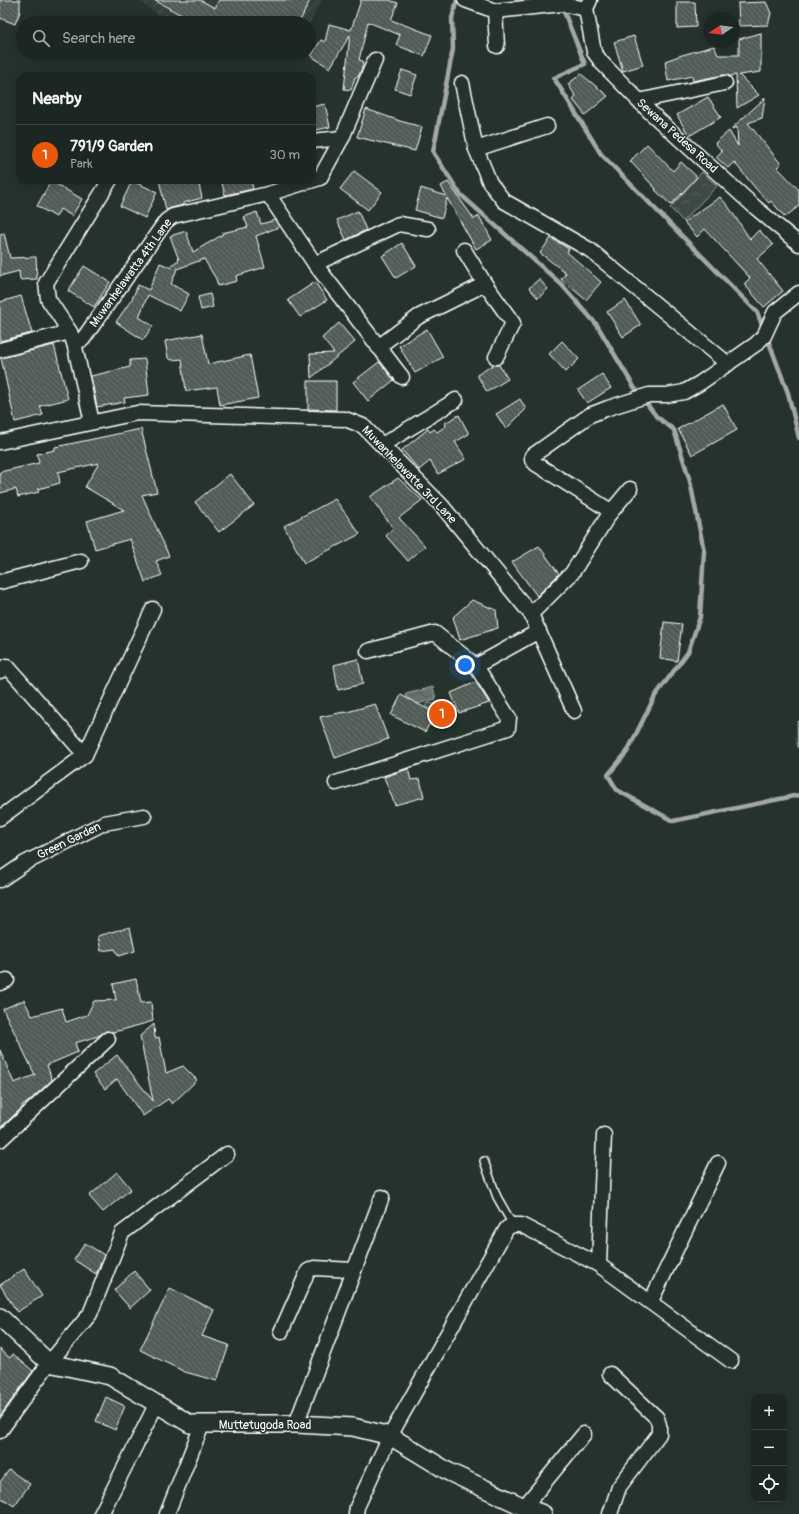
<!DOCTYPE html>
<html lang="en">
<head>
<meta charset="utf-8">
<style>
  :root { --surface:#1c2622; --page:#252e2a; --text:#f1f3f6; --muted:#a0a5a5; --line:#3a4340; --accent:#ea580c }
  body { margin:0; font-family:Pangolin,sans-serif; background:var(--page); color:var(--text) }
  .controls { position:absolute; right:12px; bottom:12px; display:grid; overflow:hidden; border-radius:8px; box-shadow:0 2px 10px #0003 }
  .controls button { width:36px; height:36px; display:grid; place-items:center; padding:0; border:0; border-bottom:1px solid var(--line); background:var(--surface); color:var(--text); font:20px sans-serif }
  .compass { position:absolute; left:703px; top:12px; width:36px; height:36px; border-radius:50%; background:var(--surface); box-shadow:0 2px 10px #0003; rotate:257deg }
  .you { position:absolute; left:465px; top:665px; width:14px; height:14px; margin:-10px; border:3px solid #fff; border-radius:50%; background:#1a73e8; box-shadow:0 0 0 6px #1a73e833 }
  .badge { display:grid; place-items:center; width:26px; height:26px; border-radius:50%; background:var(--accent); color:#fff; font-size:13px; font-weight:700 }
  .pin { position:absolute; translate:-50% -50%; border:2px solid #fff; box-shadow:0 1px 4px #0006 }
  .list { margin:0; padding:0; list-style:none }
  h2 { display:flex; justify-content:space-between; align-items:center; height:52px; margin:0; padding:0 16px; font-size:17px }
  h2 small { font-size:13px; font-weight:400; color:var(--muted) }
  .list li { display:grid; grid-template-columns:26px 1fr auto; gap:12px; align-items:center; box-sizing:border-box; height:60px; padding:0 16px; border-top:1px solid var(--line) }
  .list b { display:block; font-size:15px; white-space:nowrap }
  .list p { margin:0; font-size:13px; white-space:nowrap; color:var(--muted) }
  .list em { font-size:13px; font-style:normal; color:var(--muted) }
  .icon { flex:none; width:22px; height:22px; fill:none; stroke:currentColor; stroke-width:2; stroke-linecap:round; stroke-linejoin:round }
  .map { position:relative; flex:none; width:799px; height:1514px; overflow:hidden }
  .search { position:absolute; background:var(--surface); box-shadow:0 2px 10px #0003; left:16px; top:16px; width:300px; height:44px; display:flex; align-items:center; gap:10px; box-sizing:border-box; padding:0 14px; border-radius:22px; color:var(--muted); font-size:15px }
  .panel { position:absolute; background:var(--surface); box-shadow:0 2px 10px #0003; left:16px; top:72px; width:300px; height:112px; border-radius:12px }
  .map>svg:first-child { display:block }
</style>
</head>
<body>
<div class="map">
<svg width="799" height="1514" viewBox="0 0 799 1514">
  <defs>
    <pattern id="industrial-furrows" width="10" height="10" patternUnits="userSpaceOnUse"><rect width="10" height="10" fill="#333f3a"/><path d="M-1 1l2-2M0 10L10 0M9 11l2-2" fill="none" stroke="#47524e"/></pattern>
    <pattern id="park-crowns" width="20" height="18" patternUnits="userSpaceOnUse"><rect width="20" height="18" fill="#3e4944"/><path d="M2 6a3 3 0 1 1 6 0M12 15a3 3 0 1 1 6 0" fill="none" stroke="#5b6460"/></pattern>
    <pattern id="water-waves" width="16" height="10" patternUnits="userSpaceOnUse"><rect width="16" height="10" fill="#67706c"/><path d="M0 5q4-4 8 0t8 0" fill="none" stroke="#575a59"/></pattern>
    <pattern id="building-back-hatch" width="6" height="6" patternUnits="userSpaceOnUse"><rect width="6" height="6" fill="#515c57"/><path d="M-1 5l2 2M0 0l6 6M5-1l2 2" fill="none" stroke="#6b7470"/></pattern>
  </defs>
  <rect width="100%" height="100%" fill="#26332d"/>
  <filter id="ink" filterUnits="userSpaceOnUse"><feTurbulence type="fractalNoise" baseFrequency=".025" numOctaves="2"/><feDisplacementMap in="SourceGraphic" scale="8" xChannelSelector="R" yChannelSelector="G"/><feConvolveMatrix kernelMatrix="1 2 1 2 8 2 1 2 1" color-interpolation-filters="sRGB"/></filter>
  <g filter="url(#ink)">
    <path fill="url(#industrial-furrows)" d="M137,0H322L309,24L170,23Z"/>
    <path fill="#3e4944" stroke="#9ea4a2" d="M441,701L450,716L430,726L436,712L425,706L427,703L433,704Z"/>
    <path fill="url(#park-crowns)" stroke="#9ea4a2" d="M702,172L717,186L683,221L670,208Z"/>
    <path fill="url(#water-waves)" stroke="#a4a9a7" d="M433,687L436,699L409,706L406,694Z"/>
    <g fill="none" stroke-linecap="round" stroke-linejoin="round">
      <g stroke="#a4a9a7" stroke-width="4.5">
        <path d="M457,0L452,18L453,49L433,152L460,194L562,285L597,325L634,387L656,416L674,430L690,481L704,551L700,617L688,652L655,696L627,752L608,775L617,790L673,821L799,795"/>
        <path d="M562,7L585,64L554,78L601,154L757,312L763,328"/>
        <path d="M767,337L788,393L799,438"/>
        <path d="M799,723V746"/>
      </g>
    </g>
    <g fill="url(#building-back-hatch)" stroke="#fff">
      <path d="M0,0H20V12L15,24L0,18Z"/>
      <path d="M154,0H200L215,8L219,0H310L299,23H215L201,19L199,23H196Z"/>
      <path d="M361,0H389L398,3L391,20L432,35L424,56L396,45L400,35L368,22L359,60L363,61L362,68L358,77H355L351,90L344,89L350,35L330,68L311,56L321,40L325,42L329,24L351,30Z"/>
      <path d="M677,2H695L696,27L677,28Z"/>
      <path d="M766,2L771,13L768,25L739,26L738,3Z"/>
      <path d="M761,33V72L739,75L759,95L737,108L736,75L730,76L723,75L693,81L692,76L668,81L665,61L682,55L714,46L718,55H739V39Z"/>
      <path d="M634,36L643,65L623,71L614,42Z"/>
      <path d="M402,70L417,75L410,94L395,89Z"/>
      <path d="M581,74L608,96L585,115L573,100L576,97L568,84Z"/>
      <path d="M708,97L721,117L689,136L677,115Z"/>
      <path d="M765,98L762,118L748,123L781,164L777,167L799,190V206L785,217L771,201L769,203L756,189L734,162L728,168L716,157L722,151L715,143L729,131L738,146L737,127L731,129Z"/>
      <path d="M325,104L330,127L312,131V107Z"/>
      <path d="M366,109L400,121L422,127L415,151L357,137Z"/>
      <path d="M647,144L673,171L681,162L697,177L671,205L655,190L656,189L630,161Z"/>
      <path d="M354,171L382,192L368,210L340,189Z"/>
      <path d="M159,180H198L202,198L183,203V205L171,208L166,210Z"/>
      <path d="M221,180H251L253,189L225,195Z"/>
      <path d="M51,181L82,199L72,216L60,209L56,217L37,206Z"/>
      <path d="M132,181L157,192L145,218L120,206Z"/>
      <path d="M448,182L474,219L479,216L492,240L476,249L447,198L442,218L415,210L421,188L446,196L441,186Z"/>
      <path d="M720,197L728,206L750,239L759,230L773,245L757,259L783,291L764,307L744,284L750,278L705,229L697,237L684,222Z"/>
      <path d="M358,211L366,230L346,240L337,220Z"/>
      <path d="M257,212L261,224L275,220L279,227L256,236L265,267L236,276L237,281L218,286L216,279L204,259L177,269L171,284L189,294L180,311L148,295L139,317L153,326L143,340L116,322L132,299L138,285L149,290L160,263L172,268L171,265L179,260L170,236L186,231L193,252L222,235V233L248,227L244,217Z"/>
      <path d="M4,233L10,258L36,257L37,279L20,280L19,271L0,276V234Z"/>
      <path d="M551,238L569,249L567,252L601,282L586,300L561,279L566,273L540,253Z"/>
      <path d="M402,243L416,266L396,278L382,256Z"/>
      <path d="M84,266L110,282L94,307L68,291Z"/>
      <path d="M539,279L548,289L538,298L529,288Z"/>
      <path d="M315,282L327,300L300,317L288,300Z"/>
      <path d="M210,294L213,307L201,310L198,297Z"/>
      <path d="M21,296L32,333L0,341V302Z"/>
      <path d="M625,300L641,325L623,337L607,312Z"/>
      <path d="M339,323L355,342L311,378L310,354L334,353L322,338Z"/>
      <path d="M427,329L443,357L415,373L399,346Z"/>
      <path d="M202,334L208,364L250,355L258,398L220,405L217,387L186,391L182,359L172,360L168,358L165,341Z"/>
      <path d="M562,341L579,359L566,372L549,354Z"/>
      <path d="M54,345L68,399L40,406L43,415L15,422L1,358Z"/>
      <path d="M145,359L149,395L124,398L125,402L97,407L91,376L130,367V360Z"/>
      <path d="M379,362L394,380L368,401L353,382Z"/>
      <path d="M493,365H499L508,379L487,392L477,375Z"/>
      <path d="M602,374L611,388L587,403L578,390Z"/>
      <path d="M308,381H336V410L308,409Z"/>
      <path d="M520,399L526,409L506,429L496,414Z"/>
      <path d="M723,404L737,430L692,455L678,429Z"/>
      <path d="M459,415L469,434L455,442L466,459L438,474L430,461L419,470L402,450L428,429L430,432L434,429L437,432L446,426L445,423Z"/>
      <path d="M141,429L157,492L142,495L169,556L156,561L162,575L145,582L130,539L95,549L87,521L124,510L85,487L99,463L58,472L60,483L38,489L39,492L18,497L16,489L0,493V472L39,463L37,454L55,450V447Z"/>
      <path d="M230,474L254,505L219,532L195,502Z"/>
      <path d="M398,478L422,500L399,518L425,546L408,561L386,536L393,528L370,497Z"/>
      <path d="M335,499L360,534L304,563L284,526Z"/>
      <path d="M539,546L559,574L537,596L512,562Z"/>
      <path d="M472,600L496,610L498,628L460,640L453,617Z"/>
      <path d="M664,622L682,624L677,661L660,658Z"/>
      <path d="M358,659L363,684L338,690L334,665Z"/>
      <path d="M476,682L489,703L459,713L451,693Z"/>
      <path d="M401,695L435,713L425,732L391,715Z"/>
      <path d="M375,704L388,739L335,758L320,717L344,712V713Z"/>
      <path d="M408,769L411,780L420,779L424,797L395,805L384,777Z"/>
      <path d="M130,927L135,951L119,956L115,949L101,951L98,936Z"/>
      <path d="M136,979L141,1003L151,1002L153,1021L122,1030L112,1032L106,1031L98,1036L75,1043L78,1052L47,1065L52,1080L27,1103L22,1105L23,1107L0,1128V1050L14,1083L35,1075L3,1009L24,1000L32,1016L62,1008L66,1022L87,1015L94,1001L116,1000L113,984Z"/>
      <path d="M154,1024L155,1038L159,1037L166,1073L183,1066L197,1080L172,1104L168,1099L143,1116L117,1079L105,1089L93,1074L117,1055L153,1101L140,1036Z"/>
      <path d="M117,1172L131,1189L103,1212L89,1196Z"/>
      <path d="M85,1243L104,1255L96,1274L74,1260Z"/>
      <path d="M24,1269L42,1296L17,1312L0,1285Z"/>
      <path d="M134,1271L150,1290L130,1308L114,1290Z"/>
      <path d="M170,1288L214,1310L202,1336L229,1345L217,1381L185,1372L140,1350Z"/>
      <path d="M0,1349L10,1358L13,1354L33,1371L0,1416Z"/>
      <path d="M106,1397L125,1406L115,1430L96,1421Z"/>
      <path d="M9,1470L30,1484L14,1506L0,1497V1482Z"/>
    </g>
    <g fill="none" stroke-linecap="round" stroke-linejoin="round">
      <g stroke="#fff" stroke-width="10">
        <path id="service" d="M484,1161L497,1197L513,1225"/>
      </g>
      <g stroke="#fff" stroke-width="17">
        <g id="minor">
          <path d="M465,0L495,11L562,4L586,9"/>
          <path d="M590,0L586,9L594,52L602,63L651,113L756,208L799,244"/>
          <path d="M495,11L497,46"/>
          <path d="M462,83L476,149L490,183L504,201L590,250L728,364"/>
          <path d="M638,101L725,83"/>
          <path d="M312,141L342,138"/>
          <path d="M476,149L547,126"/>
          <path d="M268,194L315,264L402,377"/>
          <path d="M464,250L485,284L513,323L496,357"/>
          <path d="M315,264L399,224L428,229"/>
          <path d="M74,343L83,339L166,221L173,216L268,194L320,178L342,138L375,60"/>
          <path d="M378,347L418,317L485,284"/>
          <path d="M0,350L70,332"/>
          <path d="M92,422L74,343L70,332L48,299L46,283L110,180"/>
          <path d="M0,442L137,413L345,419L363,426L442,506L531,614L574,711"/>
          <path d="M382,445L456,400"/>
          <path d="M610,513L630,489"/>
          <path d="M0,582L81,561"/>
          <path d="M531,614L572,573L610,513L609,510L536,464L532,460V456L590,415L608,408L649,395H667L684,392L700,383L756,344L764,336L775,312L799,293"/>
          <path d="M368,651L435,633L476,666"/>
          <path d="M0,671L7,666L85,755"/>
          <path d="M336,783L508,728L509,718L476,666L539,631"/>
          <path d="M0,818L85,755L153,609"/>
          <path d="M0,880L25,863L104,823L144,816"/>
          <path d="M0,983L7,980"/>
          <path d="M0,1140L108,1039"/>
          <path d="M599,1265L604,1135"/>
          <path d="M651,1301L718,1163"/>
          <path d="M281,1332L308,1271L314,1268L354,1270"/>
          <path d="M610,1374L657,1418L659,1425V1434L619,1487L610,1514"/>
          <path d="M296,1424L382,1197"/>
          <path d="M0,1431L49,1363L90,1314L122,1233L227,1154"/>
          <path d="M524,1507L584,1434"/>
          <path d="M101,1514L157,1403"/>
          <path d="M167,1514L202,1425"/>
          <path d="M356,1514L357,1507L390,1436L507,1228L513,1225H521L599,1265L731,1361"/>
        </g>
      </g>
      <g stroke="#fff" stroke-width="20">
        <path id="tertiary" d="M0,1317L49,1363L110,1376L190,1424H296L353,1427L390,1436L449,1472L524,1507L543,1514"/>
      </g>
      <use href="#service" stroke="#26332d" stroke-width="7"/>
      <use href="#minor" stroke="#26332d" stroke-width="14"/>
      <use href="#tertiary" stroke="#26332d" stroke-width="17"/>
    </g>
  </g>
  <g text-anchor="middle" dominant-baseline="central" stroke-width="3" stroke-linejoin="round" paint-order="stroke">
    <g font-size="12" fill="#fff" stroke="#26332d">
      <text transform="translate(677 136) rotate(42)">Sewana Pedesa Road</text>
      <text transform="translate(131 273) rotate(-54)">Muwanhelawatta 4th Lane</text>
      <text transform="translate(409 475) rotate(46)">Muwanhelawatte 3rd Lane</text>
      <text transform="translate(69 841) rotate(-26)">Green Garden</text>
      <text x="265" y="1425">Muttetugoda Road</text>
    </g>
  </g>
</svg>
<div class="controls">
<button>+</button>
<button>−</button>
<button><svg class="icon" aria-label="locate" viewBox="0 0 24 24"><circle cx="12" cy="12" r="6"/><path d="M12 2v4M12 18v4M2 12h4M18 12h4"/></svg></button>
</div>
<svg class="compass" viewBox="-18 -18 36 36"><path d="M0-13l5 13h-10z" fill="#e53935"/><path d="M0 13l5-13h-10z" fill="#a0a5a5"/></svg>
<div class="you"></div>
<div class="pin badge" style="left:442px;top:714px">1</div>
<div class="search"><svg class="icon" aria-label="search" viewBox="0 0 24 24"><circle cx="10" cy="10" r="6"/><path d="M15 15l6 6"/></svg>Search here</div>
<section class="panel">
<h2>Nearby<small></small></h2>
<ul class="list">
<li><span class="badge">1</span><div><b>791/9 Garden</b><p>Park</p></div><em>30 m</em></li>
</ul>
</section>
</div>
</body>
</html>
